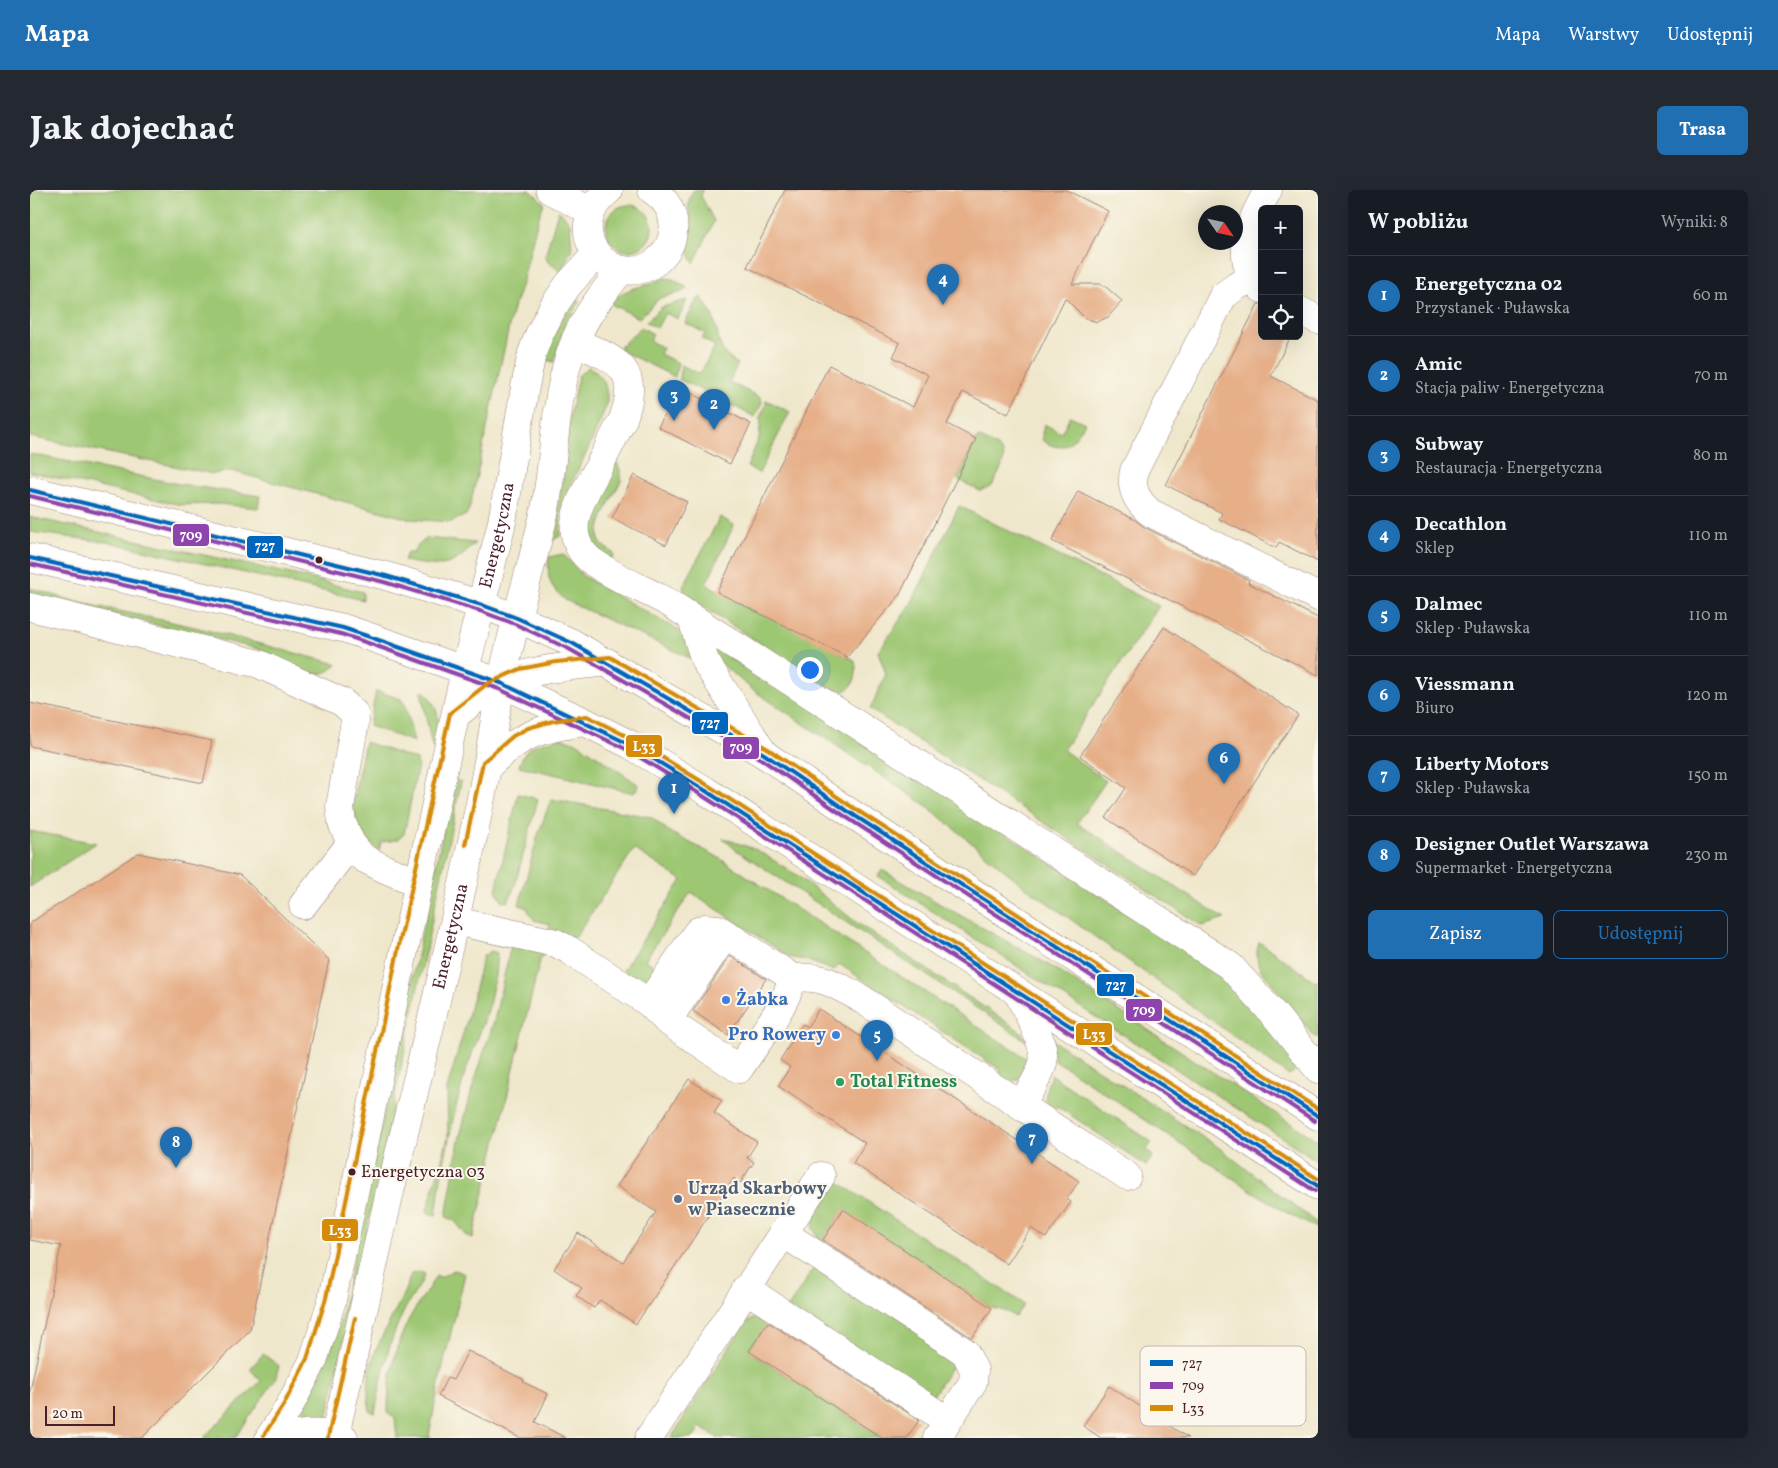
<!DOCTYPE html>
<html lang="pl">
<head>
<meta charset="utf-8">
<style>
  :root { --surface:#171b24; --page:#242831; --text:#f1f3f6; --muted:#9ea1a6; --line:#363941; --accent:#1f6fb2 }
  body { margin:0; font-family:Vollkorn,serif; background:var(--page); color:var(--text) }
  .controls { position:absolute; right:15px; top:15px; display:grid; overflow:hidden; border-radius:8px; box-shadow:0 5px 20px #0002 }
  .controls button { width:45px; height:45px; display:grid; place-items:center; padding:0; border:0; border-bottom:1px solid var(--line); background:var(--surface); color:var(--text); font:25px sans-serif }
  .compass { position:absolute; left:1168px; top:15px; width:45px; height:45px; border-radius:50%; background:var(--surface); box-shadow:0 5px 20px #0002; rotate:124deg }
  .scale { position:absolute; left:15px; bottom:12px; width:70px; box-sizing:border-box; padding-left:5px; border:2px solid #4a1f2b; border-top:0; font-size:14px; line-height:18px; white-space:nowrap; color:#4a1f2b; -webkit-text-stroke:4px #fbf7ec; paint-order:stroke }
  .you { position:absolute; left:779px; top:479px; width:18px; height:18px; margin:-12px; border:4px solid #fff; border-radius:50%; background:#1a73e8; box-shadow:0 0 0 8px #1a73e833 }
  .badge { display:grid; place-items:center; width:32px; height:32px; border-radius:50%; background:var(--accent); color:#fff; font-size:16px; font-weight:700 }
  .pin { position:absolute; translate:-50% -41px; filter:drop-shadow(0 1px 2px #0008) }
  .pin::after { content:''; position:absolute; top:26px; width:18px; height:15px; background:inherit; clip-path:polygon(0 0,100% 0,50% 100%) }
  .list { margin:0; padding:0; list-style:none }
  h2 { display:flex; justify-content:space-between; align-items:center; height:65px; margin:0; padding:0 20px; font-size:21px }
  h2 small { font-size:16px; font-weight:400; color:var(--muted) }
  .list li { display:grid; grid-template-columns:32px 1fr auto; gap:15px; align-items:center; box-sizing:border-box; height:80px; padding:0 20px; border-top:1px solid var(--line) }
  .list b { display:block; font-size:19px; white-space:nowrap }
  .list p { margin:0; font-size:16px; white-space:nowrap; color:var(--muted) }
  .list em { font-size:16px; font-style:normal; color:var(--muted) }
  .actions { display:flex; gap:10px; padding:15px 20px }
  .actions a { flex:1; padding:11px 0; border:1px solid var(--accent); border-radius:8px; text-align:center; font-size:18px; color:var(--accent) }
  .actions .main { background:var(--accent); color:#fff }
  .icon { flex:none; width:28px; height:28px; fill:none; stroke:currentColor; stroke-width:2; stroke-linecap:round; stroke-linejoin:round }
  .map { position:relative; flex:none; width:1288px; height:1248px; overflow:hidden; border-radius:8px }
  header { display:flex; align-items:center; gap:30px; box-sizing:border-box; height:70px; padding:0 25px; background:var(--accent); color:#fff }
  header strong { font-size:24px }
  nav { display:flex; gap:28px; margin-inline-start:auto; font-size:18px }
  .intro { display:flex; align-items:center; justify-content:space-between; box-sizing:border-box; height:120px; padding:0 30px }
  h1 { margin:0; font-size:35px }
  .button { padding:12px 22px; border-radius:8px; background:var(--accent); color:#fff; font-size:18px; font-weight:700 }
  main { display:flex; gap:30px; padding:0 30px }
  aside { flex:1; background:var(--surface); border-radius:8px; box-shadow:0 5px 20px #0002 }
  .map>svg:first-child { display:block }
</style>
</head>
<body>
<header>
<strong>Mapa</strong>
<nav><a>Mapa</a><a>Warstwy</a><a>Udostępnij</a></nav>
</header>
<div class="intro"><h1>Jak dojechać</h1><a class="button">Trasa</a></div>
<main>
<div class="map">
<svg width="1288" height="1248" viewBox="0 0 1288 1248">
  <rect width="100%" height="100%" fill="#fbf7ec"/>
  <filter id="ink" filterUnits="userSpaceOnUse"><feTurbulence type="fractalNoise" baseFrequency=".02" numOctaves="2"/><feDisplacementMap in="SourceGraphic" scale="10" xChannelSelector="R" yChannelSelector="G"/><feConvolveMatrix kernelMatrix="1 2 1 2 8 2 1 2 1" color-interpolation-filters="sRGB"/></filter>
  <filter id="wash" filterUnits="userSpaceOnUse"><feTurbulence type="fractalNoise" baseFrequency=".0096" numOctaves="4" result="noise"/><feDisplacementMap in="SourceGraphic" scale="20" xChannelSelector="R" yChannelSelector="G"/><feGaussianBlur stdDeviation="1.12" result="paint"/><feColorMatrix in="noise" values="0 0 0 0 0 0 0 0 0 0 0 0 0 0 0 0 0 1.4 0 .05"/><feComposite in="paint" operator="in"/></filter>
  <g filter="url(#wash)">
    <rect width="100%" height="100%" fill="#efe7cb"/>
    <g fill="#9ec773" stroke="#74734f">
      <path d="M0,0H500L514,13C500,47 498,85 483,118L440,317L436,325L421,332L379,329L201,281L183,284L0,247Z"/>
      <path d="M664,0H673L671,6L684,31L664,73C654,59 661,49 661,34C660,21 655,12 664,0Z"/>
      <circle cx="599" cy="38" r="23"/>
      <path d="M528,21L532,23L540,34L542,58L531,82L518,72L515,66Z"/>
      <path d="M635,88L643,89L657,98L652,102L630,108L609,128L581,114C590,101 601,99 616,95C623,94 628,89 635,88Z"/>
      <path d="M671,107C675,113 680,120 683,127C691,148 685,161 708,174L699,192L731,208L732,213L725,227L649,189L651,175L670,184L685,156L672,149L675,143L655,133L666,111Z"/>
      <path d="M545,108L550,112L535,133L524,172L515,170L524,143Z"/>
      <path d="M657,110L648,129L635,123L627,138L616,132L632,117Z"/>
      <path d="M611,137L623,144L620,151L633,158L630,164L648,173L645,187L588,159Z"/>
      <path d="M558,177L564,180L574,191L577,204V214L561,253L537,302L531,325V342L530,346L521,351L536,272L540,224L546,195L548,186Z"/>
      <path d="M736,210L760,222L729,283L717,277L729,248L731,230L729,229L736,215Z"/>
      <path d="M1040,226L1055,233C1044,251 1035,265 1013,251L1012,244L1014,234L1031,243Z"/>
      <path d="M948,247C981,262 978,265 962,296L950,301L927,289Z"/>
      <path d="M0,264L149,294L230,306L228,318L189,314L151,315L0,282Z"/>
      <path d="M586,270L591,283V291C585,303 561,341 571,353C573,357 580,360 583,363L584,367L581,370L559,352L557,329Z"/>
      <path d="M929,316L1129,416L1033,560L1076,591L1047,633L1195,729L1172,736L840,519L856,484L848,462L882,412Z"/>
      <path d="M0,327L270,386L333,402V410L83,353L0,342Z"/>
      <path d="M690,327L704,335L676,394L824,470C830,483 823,504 807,502L657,407L653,397Z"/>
      <path d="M397,348L445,353C420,381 408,377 374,371L377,362L383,364L385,358Z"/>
      <path d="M533,364L553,386L653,443L662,469L535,410C519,395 517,390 519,367Z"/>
      <path d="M0,398L47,412L165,437L307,474C286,499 250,471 229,459L0,405Z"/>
      <path d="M680,450L1202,792L1268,872C1266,879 1265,883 1258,885L990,693L897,616L723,500L696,478L683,465Z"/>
      <path d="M346,501L371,509L375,515L384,552L339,536Z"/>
      <path d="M391,502H395C412,521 409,535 406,559L402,557Z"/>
      <path d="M530,548L548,553L609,595L604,603L489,576C497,552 507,555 530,548Z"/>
      <path d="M335,552L387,570L388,575L374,644C368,651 360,651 351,652L349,661L339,652L329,638L322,614Z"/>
      <path d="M424,590L431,592L297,1230L266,1233V1230C285,1199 299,1168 310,1132Z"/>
      <path d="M488,604L508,609L485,695L478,712L472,711L466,700Z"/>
      <path d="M521,609L621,627L641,643L686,666L1002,872C999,876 997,882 994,886C988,893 973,892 967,888L971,880L809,774L804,781L776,770L761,768L661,702L615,770L629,779C617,798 607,793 593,780L652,690L604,659L545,748L518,742L520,734L504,730L496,717L489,715L508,645Z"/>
      <path d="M0,641L66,653L0,697Z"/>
      <path d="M693,648L727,660L767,685L827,733L990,841L998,852L705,659Z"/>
      <path d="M852,680L910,714L1019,775L1288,951V971L848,686Z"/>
      <path d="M1229,752L1286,792L1288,790V848L1284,846L1231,780C1226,770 1226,762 1229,752Z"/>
      <path d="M481,755L514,763L510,770L443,1048L436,1045L424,1030L416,1027L429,950L442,899L464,831Z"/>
      <path d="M461,761L467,763L465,785L458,820L434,886L423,929L411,988L406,1025H401L397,1021L418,948L417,899L437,830L453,766Z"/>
      <path d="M1016,846L1188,957L1288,1034V1039L1259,1024L1222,1001L1025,870Z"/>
      <path d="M1021,885L1122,952L1117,960L1123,966L1116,976L1027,916L1022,924C1012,909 1015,901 1021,885Z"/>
      <path d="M808,992L994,1114L985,1127L978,1122L962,1118L813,1020L791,1053L783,1038L784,1029Z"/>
      <path d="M787,1073L928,1166L899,1212L758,1118Z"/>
      <path d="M424,1080L435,1084L411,1184L399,1245L401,1248H367L365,1228L358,1224C358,1189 365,1152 383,1122C391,1110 399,1098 406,1086L411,1087Z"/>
      <path d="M389,1082L395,1084C390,1098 380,1108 374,1121C357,1153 352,1188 345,1223L340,1221C329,1165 366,1132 381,1084Z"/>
      <path d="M731,1128H741L719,1161L852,1248H688L670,1237L663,1248H641L715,1133L723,1129Z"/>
      <path d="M233,1164L249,1176L245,1190L205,1248H173L231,1191L220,1179Z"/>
    </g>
    <g id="blocks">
      <g fill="#e6af88">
        <path d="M755,0H1036L1078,21L1042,94H1070L1076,97L1092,111L1078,127L1067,132L1055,128L1035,108L978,224L933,202L917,234L946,249L869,406L817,467L687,402L799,175L883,217L898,185L863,167L870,153L717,77Z"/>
        <path d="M1228,114H1232V146H1261L1241,186L1288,210V372L1249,352L1246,358L1189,329L1192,323L1136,295Z"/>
        <path d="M649,197L721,234L700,274L628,237Z"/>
        <path d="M604,285L657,312L636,355L582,328Z"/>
        <path d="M1048,301L1105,330L1114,337L1219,390L1218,393L1288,428V485L1022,351Z"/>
        <path d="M1134,437L1268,525L1163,686L1076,628L1096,598L1050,566Z"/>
        <path d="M0,513L182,551L173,593L0,556Z"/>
        <path d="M108,663L210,685L299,770L220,1140L112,1248H0V1201L31,1056L0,1050V733Z"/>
        <path d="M700,766L736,789L698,845L663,821Z"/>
        <path d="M789,819L1049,991L1037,1009L1041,1012L1016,1048L1001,1038L977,1074L823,973L835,953L748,896L760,877L750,870L773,834L777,837Z"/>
        <path d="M659,889L692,911L684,923L727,952L717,968L724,972L710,993L704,988L606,1134L570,1110L564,1118L546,1106L552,1098L524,1079L548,1043L593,1072L626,1022L587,996Z"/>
        <path d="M813,1019L962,1118L942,1148L793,1050Z"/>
        <path d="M738,1132L889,1230L877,1248H852L719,1161Z"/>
        <path d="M438,1161L494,1190L493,1192L518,1204L505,1232L536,1248H490L408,1206L417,1188L423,1190Z"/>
        <path d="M1079,1196L1158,1248H1071L1053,1236Z"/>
      </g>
    </g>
  </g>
  <g filter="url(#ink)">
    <use href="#blocks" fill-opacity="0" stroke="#9c837b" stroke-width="1"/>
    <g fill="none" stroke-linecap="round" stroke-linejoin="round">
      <g stroke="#9c837b" stroke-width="29">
        <g id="minor">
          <path d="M520,0L560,21"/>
          <path d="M579,0C526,42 584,105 627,71C636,63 642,54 643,42C646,25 636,9 622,0"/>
          <path d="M1223,88L1207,96L1193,106L1104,281C1100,299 1107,312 1121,323L1288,407"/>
          <path d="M1232,99C1201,68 1221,32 1238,0"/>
          <path d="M1269,120L1288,130"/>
          <path d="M545,152C586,170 612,177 593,229C584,246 576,263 567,280C551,309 528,346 563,372C587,389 616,400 641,414L1200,776L1247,828L1288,879"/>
          <path d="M0,417L229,474L312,512L324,523L325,531L310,617L312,633L321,653L333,668L355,679L389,693"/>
          <path d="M662,429L675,471L734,564"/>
          <path d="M273,715L321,653"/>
          <path d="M425,731L526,753L539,760L619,813L637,831L709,879C728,850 753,821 763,788"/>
          <path d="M988,803C996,820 1017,855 1013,873C1009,888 999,901 991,915"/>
          <path d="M619,813L668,741L675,738L688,739L763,788C793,785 804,794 830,808L1097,986"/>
          <path d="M637,831L696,744"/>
          <path d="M753,1043L935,1162L944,1180L943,1192L907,1248"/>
          <path d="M716,1099L918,1231"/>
          <path id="s1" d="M239,1248L259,1217L283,1171L302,1110L374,761L435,480L472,332L495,197L502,163L509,145L523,117L538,95L566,64"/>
          <path d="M258,1248C275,1241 297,1243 314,1248"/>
          <path id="s2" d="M304,1248C325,1163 342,1078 362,993C393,865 425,737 451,608C459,571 464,532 471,495C482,437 501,381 514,324C526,267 523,205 545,151C556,124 574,102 591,80"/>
          <path d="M619,1248L791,986"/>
        </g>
      </g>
      <g stroke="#9c837b" stroke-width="29">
        <g id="major">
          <path d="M0,300L356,386L452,415L487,428L542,453L734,564L816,620L1288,926"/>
          <path d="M0,368L313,438L337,446L471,493L555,532L601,555L676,601L1288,996"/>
          <path d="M426,525C437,516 448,506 460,499C495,478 538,477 577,472"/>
          <path d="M458,576C493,543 508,539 555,532"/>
        </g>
      </g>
      <use href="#minor" stroke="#fff" stroke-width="28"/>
      <use href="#major" stroke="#fff" stroke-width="28"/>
      <g stroke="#fbf7ec" stroke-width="8">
        <g id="bus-1">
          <path d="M0,300L356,386L452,415L487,428L542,453L734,564L816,620L1288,926"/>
          <path d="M0,368L313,438L337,446L471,493L601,555L676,601L1288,996"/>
        </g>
      </g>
      <g stroke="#fbf7ec" stroke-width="8">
        <g id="bus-2">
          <path d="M0,306L354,392L450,421L485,434L539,459L731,569L813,625L1285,931"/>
          <path d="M0,374L311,444L335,452L469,499L598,560L673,606L1285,1001"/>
        </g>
      </g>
      <g stroke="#fbf7ec" stroke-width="8">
        <g id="bus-3">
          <path d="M435,655L453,572L483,546L498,538L523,531L557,526L604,550L679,596L1288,989"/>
          <path d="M234,1245L254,1214L277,1169L296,1108L368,760L420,523L457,494L490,479L526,472L580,467L738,559L819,615L1288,919"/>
          <path d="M298,1247L325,1128"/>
        </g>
      </g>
      <use href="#bus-1" stroke="#0065bd" stroke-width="4"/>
      <use href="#bus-2" stroke="#8e44ad" stroke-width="4"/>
      <use href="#bus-3" stroke="#d48b09" stroke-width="4"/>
    </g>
  </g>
  <g fill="#4a1f2b" stroke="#fbf7ec" stroke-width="2">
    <circle cx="289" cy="370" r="4.5"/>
    <circle cx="322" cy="982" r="4.5"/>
  </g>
  <g fill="#3f7fe0" stroke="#fbf7ec" stroke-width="2">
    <circle cx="696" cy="810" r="5"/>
    <circle cx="806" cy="845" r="5"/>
  </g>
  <circle fill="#2e9e5b" stroke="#fbf7ec" stroke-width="2" cx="810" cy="892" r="5"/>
  <circle fill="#5c6f8a" stroke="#fbf7ec" stroke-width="2" cx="648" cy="1009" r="5"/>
  <g text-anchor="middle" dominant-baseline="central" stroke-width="4" stroke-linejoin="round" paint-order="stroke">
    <g font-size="17" fill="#4a1f2b" stroke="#fbf7ec" text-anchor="start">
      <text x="331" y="982">Energetyczna 03</text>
    </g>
    <g font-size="18" fill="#4a1f2b" stroke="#fbf7ec">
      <text stroke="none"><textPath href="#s1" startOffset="935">Energetyczna</textPath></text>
      <text stroke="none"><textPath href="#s2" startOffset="515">Energetyczna</textPath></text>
    </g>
    <g font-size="18" font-weight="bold" fill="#366cbe" stroke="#fbf7ec" text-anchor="start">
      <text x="706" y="810">Żabka</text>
      <text x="796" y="845" text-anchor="end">Pro Rowery</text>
    </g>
    <g font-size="18" font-weight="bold" fill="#27864d" stroke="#fbf7ec" text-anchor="start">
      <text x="820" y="892">Total Fitness</text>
    </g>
    <g font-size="18" font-weight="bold" fill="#4e5e75" stroke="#fbf7ec" text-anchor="start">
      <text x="658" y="999">Urząd Skarbowy<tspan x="658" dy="21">w Piasecznie</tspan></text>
    </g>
  </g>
  <rect x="1110" y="1156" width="166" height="80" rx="8" fill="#fbf7ec" stroke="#c6b6b2" stroke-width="1"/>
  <rect x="1120" y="1170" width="23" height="6" fill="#0065bd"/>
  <rect x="1120" y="1192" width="23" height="7" fill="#8e44ad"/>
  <rect x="1120" y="1215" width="23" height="6" fill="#d48b09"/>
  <g font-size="14" fill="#4a1f2b">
    <text x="1152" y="1178">727</text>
    <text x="1152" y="1200">709</text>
    <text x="1152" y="1223">L33</text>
  </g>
  <g stroke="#fbf7ec" stroke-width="2">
    <rect x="142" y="333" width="38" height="24" rx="5" fill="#8e44ad"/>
    <rect x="216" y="345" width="38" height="24" rx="5" fill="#0065bd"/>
    <rect x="661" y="521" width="38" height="24" rx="5" fill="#0065bd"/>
    <rect x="595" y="544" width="38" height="24" rx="5" fill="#d48b09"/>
    <rect x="692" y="546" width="38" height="24" rx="5" fill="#8e44ad"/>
    <rect x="1066" y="783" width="39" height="24" rx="5" fill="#0065bd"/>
    <rect x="1095" y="808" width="38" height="24" rx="5" fill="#8e44ad"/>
    <rect x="1045" y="832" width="38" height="24" rx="5" fill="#d48b09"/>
    <rect x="291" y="1028" width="38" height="24" rx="5" fill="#d48b09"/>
  </g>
  <g font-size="14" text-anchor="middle" font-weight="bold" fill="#fff">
    <text x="161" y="350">709</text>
    <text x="235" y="361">727</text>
    <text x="680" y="538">727</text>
    <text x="614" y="561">L33</text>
    <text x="711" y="562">709</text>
    <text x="1086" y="800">727</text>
    <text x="1114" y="825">709</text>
    <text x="1064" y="849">L33</text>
    <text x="310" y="1045">L33</text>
  </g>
</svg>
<div class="controls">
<button>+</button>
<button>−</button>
<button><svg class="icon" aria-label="locate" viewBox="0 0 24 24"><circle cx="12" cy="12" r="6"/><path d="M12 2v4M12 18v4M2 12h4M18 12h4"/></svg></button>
</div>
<svg class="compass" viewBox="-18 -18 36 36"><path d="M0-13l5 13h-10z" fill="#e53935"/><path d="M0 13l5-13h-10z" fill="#9ea1a6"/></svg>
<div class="scale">20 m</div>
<div class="you"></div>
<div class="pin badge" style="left:644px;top:624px">1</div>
<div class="pin badge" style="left:684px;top:240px">2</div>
<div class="pin badge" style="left:644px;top:231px">3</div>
<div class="pin badge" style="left:913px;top:115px">4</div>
<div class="pin badge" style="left:847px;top:871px">5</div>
<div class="pin badge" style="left:1194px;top:594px">6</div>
<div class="pin badge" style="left:1002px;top:974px">7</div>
<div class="pin badge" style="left:146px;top:978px">8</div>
</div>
<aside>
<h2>W pobliżu<small>Wyniki: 8</small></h2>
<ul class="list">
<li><span class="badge">1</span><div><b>Energetyczna 02</b><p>Przystanek · Puławska</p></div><em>60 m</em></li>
<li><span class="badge">2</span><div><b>Amic</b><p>Stacja paliw · Energetyczna</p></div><em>70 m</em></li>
<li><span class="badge">3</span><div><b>Subway</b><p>Restauracja · Energetyczna</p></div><em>80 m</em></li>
<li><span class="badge">4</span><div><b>Decathlon</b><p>Sklep</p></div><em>110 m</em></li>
<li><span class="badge">5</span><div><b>Dalmec</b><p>Sklep · Puławska</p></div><em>110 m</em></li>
<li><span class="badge">6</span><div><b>Viessmann</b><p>Biuro</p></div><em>120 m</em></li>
<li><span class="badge">7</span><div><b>Liberty Motors</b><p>Sklep · Puławska</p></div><em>150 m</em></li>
<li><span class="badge">8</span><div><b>Designer Outlet Warszawa</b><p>Supermarket · Energetyczna</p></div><em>230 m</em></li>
</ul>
<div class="actions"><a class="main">Zapisz</a><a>Udostępnij</a></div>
</aside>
</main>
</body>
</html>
